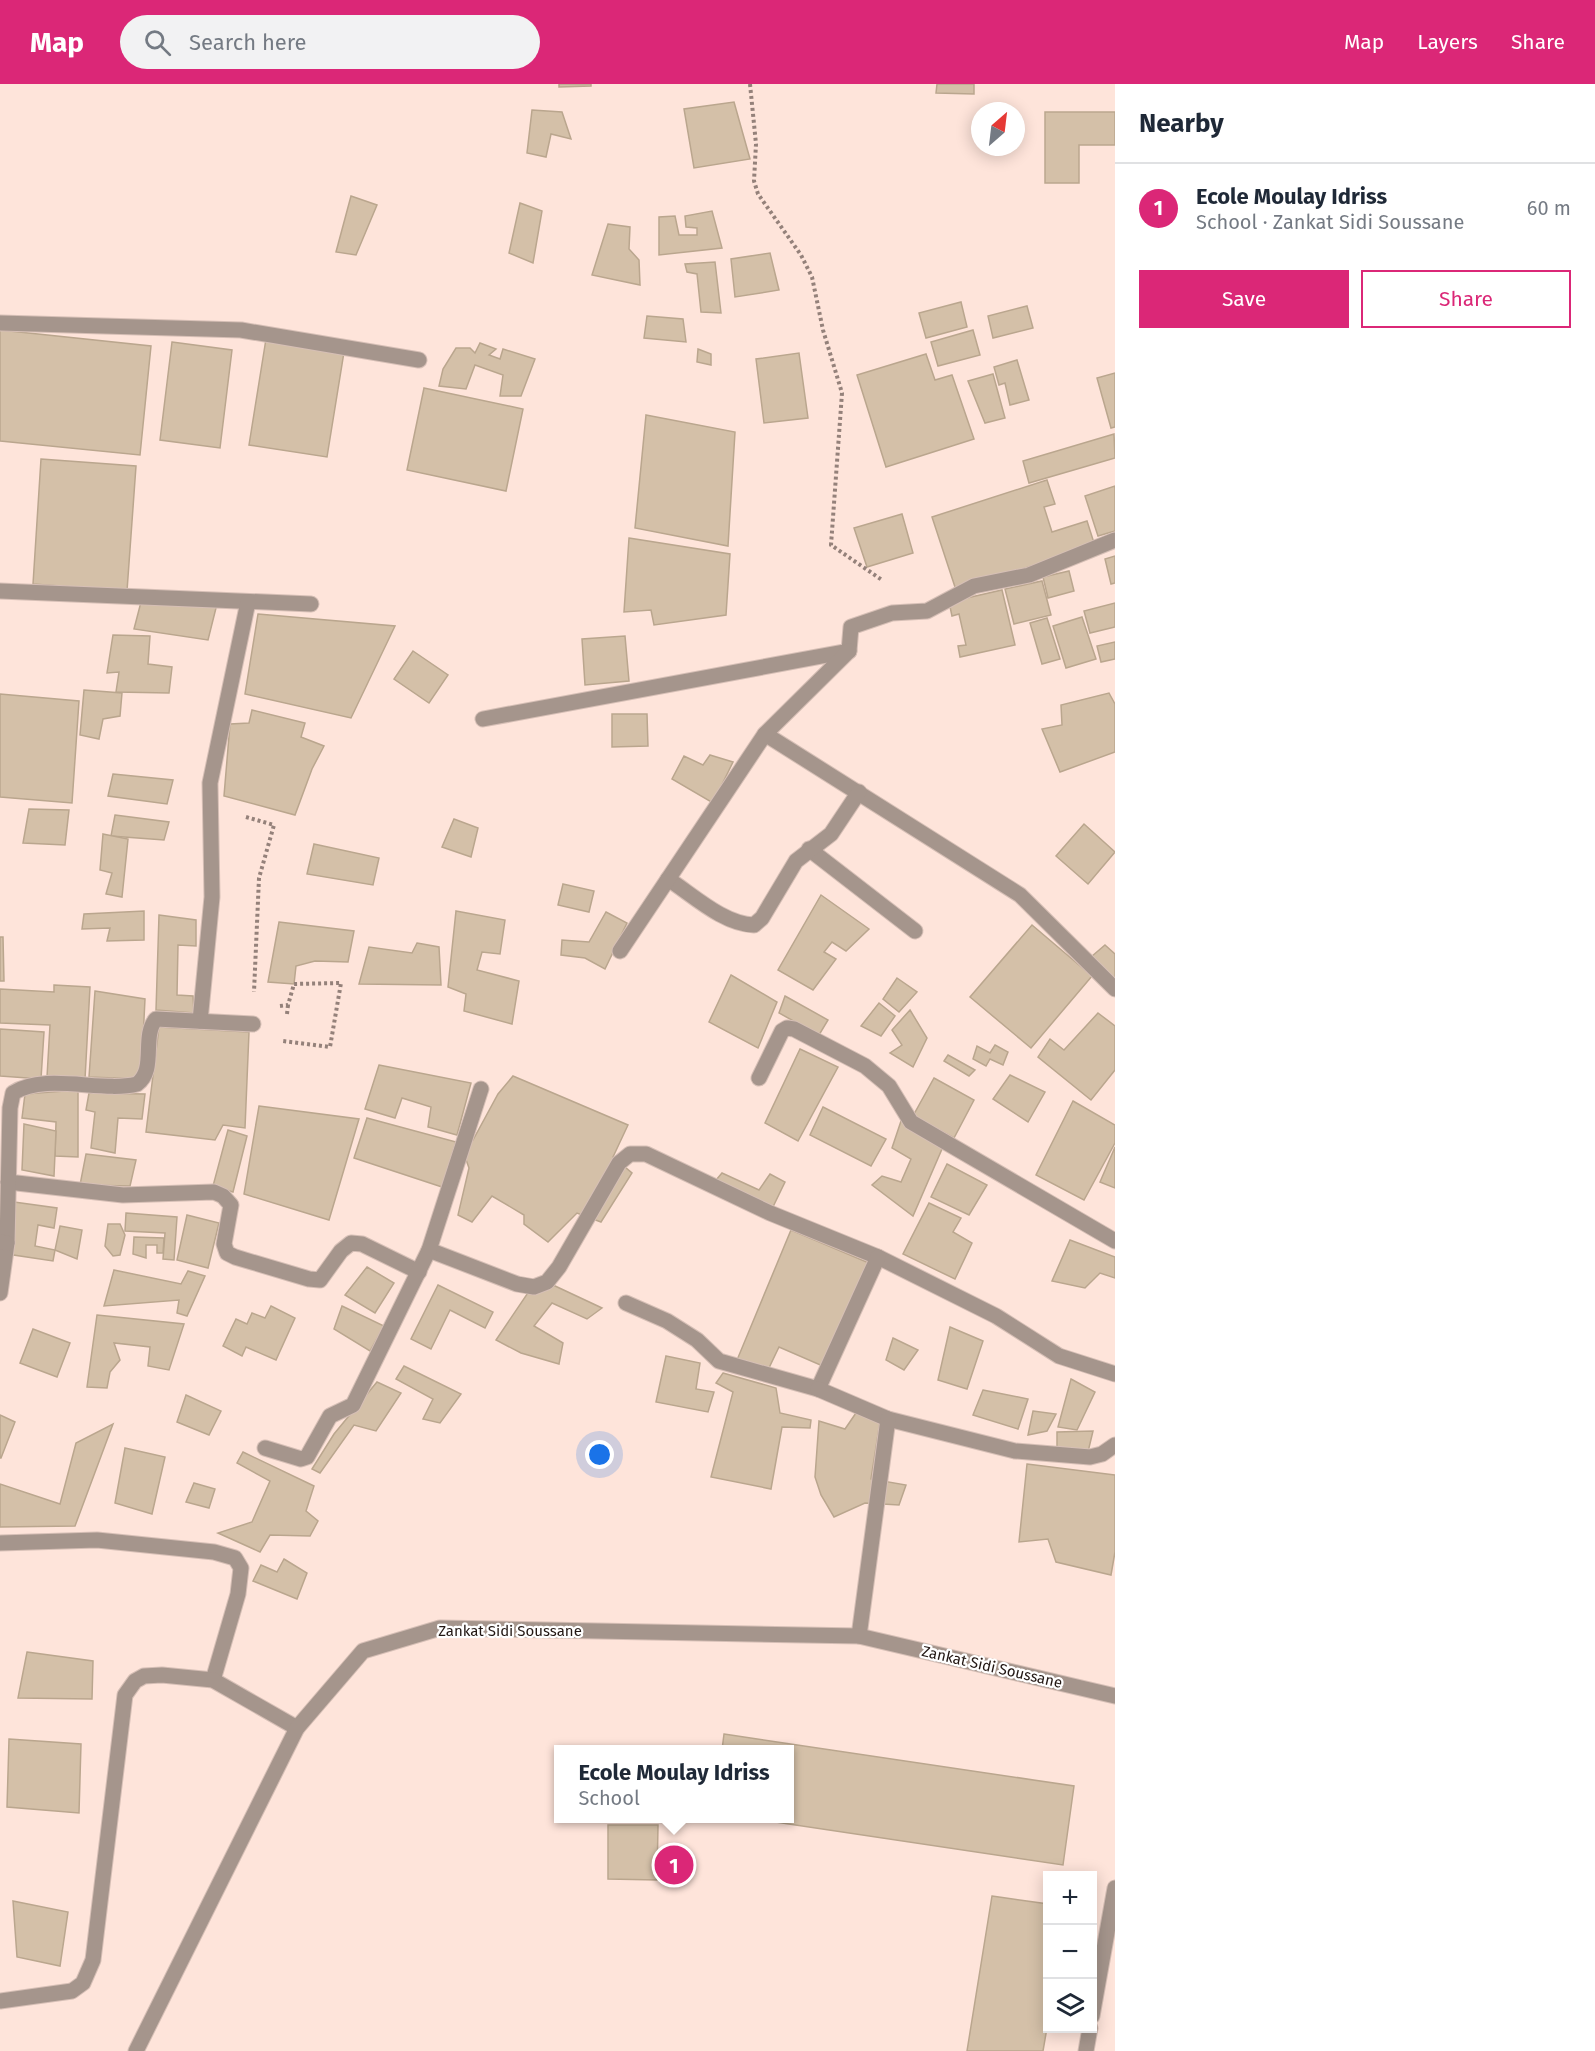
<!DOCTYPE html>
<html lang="en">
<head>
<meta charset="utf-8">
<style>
  :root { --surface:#fff; --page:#f2f2f3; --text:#1f2937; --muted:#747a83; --line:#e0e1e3; --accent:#db2777 }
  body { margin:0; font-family:"Fira Sans",sans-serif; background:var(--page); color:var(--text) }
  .controls { position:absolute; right:18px; bottom:18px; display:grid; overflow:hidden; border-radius:0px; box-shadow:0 3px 15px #0003 }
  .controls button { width:54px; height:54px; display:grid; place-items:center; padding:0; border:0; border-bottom:2px solid var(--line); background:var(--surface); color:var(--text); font:30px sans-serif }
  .compass { position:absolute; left:971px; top:18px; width:54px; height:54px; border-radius:50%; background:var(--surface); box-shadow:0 3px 15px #0003; rotate:28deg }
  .you { position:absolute; left:600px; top:1371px; width:21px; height:21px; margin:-15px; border:4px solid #fff; border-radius:50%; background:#1a73e8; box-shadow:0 0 0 9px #1a73e833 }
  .badge { display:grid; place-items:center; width:39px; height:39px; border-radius:50%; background:var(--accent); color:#fff; font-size:20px; font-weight:700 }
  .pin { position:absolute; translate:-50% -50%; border:3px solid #fff; box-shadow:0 2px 6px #0006 }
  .popup { position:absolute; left:554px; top:1661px; width:240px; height:78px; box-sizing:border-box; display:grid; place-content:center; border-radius:0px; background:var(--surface); filter:drop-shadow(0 2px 4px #0005); font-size:20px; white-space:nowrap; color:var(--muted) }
  .popup b { font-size:22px; color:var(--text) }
  .popup::after { content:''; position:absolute; left:50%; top:100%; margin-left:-12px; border:12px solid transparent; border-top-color:var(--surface) }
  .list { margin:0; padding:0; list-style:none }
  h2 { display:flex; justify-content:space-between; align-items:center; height:78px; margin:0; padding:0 24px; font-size:26px }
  h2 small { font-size:20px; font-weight:400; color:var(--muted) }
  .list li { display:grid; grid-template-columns:39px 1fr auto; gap:18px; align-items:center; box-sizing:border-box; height:90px; padding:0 24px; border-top:2px solid var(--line) }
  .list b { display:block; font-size:22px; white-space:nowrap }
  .list p { margin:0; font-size:20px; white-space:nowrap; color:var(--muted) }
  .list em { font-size:20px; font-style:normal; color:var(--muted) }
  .actions { display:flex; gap:12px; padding:18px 24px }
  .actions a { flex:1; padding:14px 0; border:2px solid var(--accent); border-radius:0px; text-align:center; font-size:21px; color:var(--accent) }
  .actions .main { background:var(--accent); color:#fff }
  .icon { flex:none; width:33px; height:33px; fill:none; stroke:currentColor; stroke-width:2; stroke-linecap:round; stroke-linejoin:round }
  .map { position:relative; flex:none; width:1115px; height:1967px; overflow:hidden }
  header { display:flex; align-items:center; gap:36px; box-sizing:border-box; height:84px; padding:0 30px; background:var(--accent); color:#fff }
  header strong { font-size:28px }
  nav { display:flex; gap:33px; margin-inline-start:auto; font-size:21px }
  .search { width:420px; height:54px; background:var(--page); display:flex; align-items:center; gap:15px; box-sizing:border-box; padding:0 21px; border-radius:33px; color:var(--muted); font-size:22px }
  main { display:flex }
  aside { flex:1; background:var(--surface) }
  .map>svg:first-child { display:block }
</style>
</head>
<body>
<header>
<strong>Map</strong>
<div class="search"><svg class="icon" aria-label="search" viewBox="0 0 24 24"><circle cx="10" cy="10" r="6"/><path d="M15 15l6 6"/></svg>Search here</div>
<nav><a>Map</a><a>Layers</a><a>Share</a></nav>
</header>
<main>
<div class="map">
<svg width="1115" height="1967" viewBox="0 0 1115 1967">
  <rect width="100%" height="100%" fill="#fee4da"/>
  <g fill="#d4c0a8" stroke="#baa68e" stroke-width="1.5">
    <path d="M559,0H591V2L559,3Z"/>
    <path d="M937,0H974V10L936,9Z"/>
    <path d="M734,18L750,75L694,84L684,25Z"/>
    <path d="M532,26L562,28L571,55L551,50L546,73L527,69Z"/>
    <path d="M1045,28H1115V61H1079V99H1045Z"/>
    <path d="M351,112L377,121L356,171L336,168Z"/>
    <path d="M520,119L542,127L533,179L509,169Z"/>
    <path d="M712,127L722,164L659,171V133L675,132L679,151H697V144L686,143L685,132Z"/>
    <path d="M608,140L630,143L629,165L639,176L640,201L592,191Z"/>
    <path d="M770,169L779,206L735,213L731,175Z"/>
    <path d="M715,178L721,229L701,228L697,190L687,188L685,180Z"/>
    <path d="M961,218L967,243L926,254L919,229Z"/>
    <path d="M1027,222L1033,244L993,254L988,232Z"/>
    <path d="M647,232L683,235L686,258L644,254Z"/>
    <path d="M0,246L151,262L140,371L0,357Z"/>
    <path d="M973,246L980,271L938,282L931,258Z"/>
    <path d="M266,255L344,268L327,373L249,361Z"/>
    <path d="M172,258L232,266L220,364L160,356Z"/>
    <path d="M480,259L496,265L489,271L500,275L503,265L535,275L521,312H500L503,291L475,281L466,305L439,302L443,285L456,264H470L475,269Z"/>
    <path d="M698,265L711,270V281L697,278Z"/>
    <path d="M799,269L808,334L764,339L756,275Z"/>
    <path d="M926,270L935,296L952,291L974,355L886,383L857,291Z"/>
    <path d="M1017,276L1029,316L1010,321L1005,299L999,301L994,283Z"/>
    <path d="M1115,289V343L1111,344L1097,294Z"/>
    <path d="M993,290L1005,334L985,339L968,297Z"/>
    <path d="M424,304L523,325L506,407L407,386Z"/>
    <path d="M646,331L735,348L728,462L635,444Z"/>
    <path d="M1114,350L1115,374L1029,399L1023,377Z"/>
    <path d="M41,375L136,382L127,507L33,500Z"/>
    <path d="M1047,396L1055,420L1044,423L1052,448L1087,437L1095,462L956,506L932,433Z"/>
    <path d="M1115,402V447L1098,452L1085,412Z"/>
    <path d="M902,430L913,469L867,483L854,444Z"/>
    <path d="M629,454L730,470L726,531L654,541L651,526L624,528Z"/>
    <path d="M1115,472V499L1111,500L1105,475Z"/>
    <path d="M1069,487L1074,507L1048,514L1043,493Z"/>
    <path d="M1042,497L1051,531L1014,540L1005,505Z"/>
    <path d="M1002,506L1015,561L960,573L958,562L966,561L959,530L952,532L949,518Z"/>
    <path d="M141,518L217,520L208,556L134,545Z"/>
    <path d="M1115,519V543L1090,549L1084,527Z"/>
    <path d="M258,530L395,542L351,634L245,610Z"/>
    <path d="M1082,533L1096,575L1066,584L1053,542Z"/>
    <path d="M1047,534L1060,575L1042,580L1030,539Z"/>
    <path d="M113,551L150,552L148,580L172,583L169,609L116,608L119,588L107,589Z"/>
    <path d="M625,552L629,597L585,601L582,555Z"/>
    <path d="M1115,558V575L1101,578L1097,562Z"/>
    <path d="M413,567L448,591L429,619L394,595Z"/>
    <path d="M84,606L122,609L120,632L103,635L99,655L80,651Z"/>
    <path d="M1109,609L1115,620V668L1060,688L1042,645L1062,641L1061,621Z"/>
    <path d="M0,610L79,617L72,719L0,713Z"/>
    <path d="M252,626L305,639L301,653L324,662L312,685L295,731L224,712L230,640L249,639Z"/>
    <path d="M612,630H647L648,662L612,663Z"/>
    <path d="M710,671L733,678L713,719L672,695L684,672L703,681Z"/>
    <path d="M113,690L173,696L167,720L108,712Z"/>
    <path d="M29,725L69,726L65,761L23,759Z"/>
    <path d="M115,731L169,738L164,756L111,752Z"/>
    <path d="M454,735L478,744L471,773L442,763Z"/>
    <path d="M1084,740L1115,768L1088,800L1056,772Z"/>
    <path d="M103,750L128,755L122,813L106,810L112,789L100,786Z"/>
    <path d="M314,760L379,774L373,801L307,790Z"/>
    <path d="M563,800L594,807L589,828L558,821Z"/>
    <path d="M821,811L869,845L846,867L832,858L824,868L836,875L813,906L778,886Z"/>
    <path d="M144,827V856L107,857L110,844L82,845L84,830Z"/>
    <path d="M456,827L505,836L500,870L482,868L477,886L519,897L512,940L464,927L466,910L448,903Z"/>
    <path d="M606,828L627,839L605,885L585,874L561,871L562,856L589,858Z"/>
    <path d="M159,831L196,836V862L178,861L177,911L193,912L194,929L156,926Z"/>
    <path d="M279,838L354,847L348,878L315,877L296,882L294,900L268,898Z"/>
    <path d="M1032,841L1092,892L1031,964L970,913Z"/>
    <path d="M0,853H3L4,897H0Z"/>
    <path d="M417,859L439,863L441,901L359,900L369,863L412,869Z"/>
    <path d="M1105,861L1115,870V895L1091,873Z"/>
    <path d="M731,891L777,918L758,964L709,938Z"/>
    <path d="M897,894L917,908L899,928L883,915Z"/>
    <path d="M54,901L90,903L85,995L47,993L50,941L0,939V905L54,908Z"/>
    <path d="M95,907L145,915L141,995L89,993Z"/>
    <path d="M785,912L828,936L819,951L779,929Z"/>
    <path d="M879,919L895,932L881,952L861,942Z"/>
    <path d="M910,926L927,954L913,983L890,969L902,961L892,946Z"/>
    <path d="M1098,929L1115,942V986L1091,1016L1038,973L1050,955L1064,966Z"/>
    <path d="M159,943L249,948L245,1044L223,1041L215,1056L146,1048Z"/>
    <path d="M0,945L44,948L41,995L0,992Z"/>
    <path d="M995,961L1008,968L1003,981L990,975L986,982L973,975L977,962L990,969Z"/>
    <path d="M800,965L838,983L798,1057L765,1039Z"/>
    <path d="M948,971L975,986L969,992L944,977Z"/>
    <path d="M379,981L471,999L457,1051L428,1043L431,1023L402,1014L395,1034L365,1025Z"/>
    <path d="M1010,991L1045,1008L1028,1038L993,1015Z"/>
    <path d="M513,992L628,1041L613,1073L632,1089L601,1138L577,1129L548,1158L524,1140V1131L492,1112L472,1138L458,1131L469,1084L462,1064L473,1056L498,1010Z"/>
    <path d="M934,994L974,1016L954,1054L913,1032Z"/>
    <path d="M78,1006V1073L55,1072L56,1038L22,1034L25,1010Z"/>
    <path d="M89,1009L145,1010L142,1035L118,1034L115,1069L91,1064L95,1028L86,1026Z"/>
    <path d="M1073,1017L1115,1041V1059L1084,1116L1036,1091Z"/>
    <path d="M259,1022L359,1035L329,1136L244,1110Z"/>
    <path d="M823,1023L886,1055L871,1082L810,1051Z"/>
    <path d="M367,1034L456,1058L442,1103L354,1074Z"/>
    <path d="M901,1037L945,1058L913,1132L872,1101L882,1092L901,1098L911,1075L892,1064Z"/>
    <path d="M24,1040L56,1047L54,1092L22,1086Z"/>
    <path d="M228,1046L247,1052L233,1108L213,1102Z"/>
    <path d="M1115,1063V1104L1100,1098Z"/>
    <path d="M86,1070L136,1076L130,1102L80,1101Z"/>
    <path d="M947,1080L987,1101L969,1131L931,1113Z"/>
    <path d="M722,1089L759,1106L770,1090L785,1098L770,1129L716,1096Z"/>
    <path d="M14,1118L57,1124L54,1144L38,1141L35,1162L55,1166L53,1177L7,1170Z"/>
    <path d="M929,1119L961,1134L953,1148L972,1159L955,1195L903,1170Z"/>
    <path d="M126,1129L177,1133L174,1176L163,1175L165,1149L125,1147Z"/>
    <path d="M187,1131L219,1139L208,1184L177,1176Z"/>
    <path d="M108,1140H120L125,1151L120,1171L113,1172L105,1162Z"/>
    <path d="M60,1142L82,1146L77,1175L55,1166Z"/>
    <path d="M791,1146L869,1179L825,1283L779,1263L767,1288L737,1276Z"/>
    <path d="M134,1153L164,1154L163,1169H157V1161H146V1174L133,1170Z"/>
    <path d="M1070,1156L1115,1173V1194L1100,1189L1085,1204L1052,1197Z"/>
    <path d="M367,1183L394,1199L375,1229L345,1211Z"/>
    <path d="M114,1186L181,1200L188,1187L205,1192L187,1232L177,1229L179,1216L104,1222Z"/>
    <path d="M538,1194L602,1224L587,1235L552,1219L534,1242L563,1259L559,1280L521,1269L496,1256Z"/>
    <path d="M438,1201L493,1228L485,1244L450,1226L431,1265L411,1255Z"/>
    <path d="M271,1222L295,1234L276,1276L246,1263L242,1272L223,1262L236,1235L247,1240L252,1229L265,1234Z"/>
    <path d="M342,1222L384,1242L370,1267L334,1245Z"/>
    <path d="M97,1231L184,1240L169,1286L148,1282L150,1263L114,1259L120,1276L110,1288L107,1304L87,1303Z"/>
    <path d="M950,1243L983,1257L967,1305L938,1296Z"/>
    <path d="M33,1245L70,1259L57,1293L20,1279Z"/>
    <path d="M893,1254L918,1266L904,1286L886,1276Z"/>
    <path d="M666,1272L700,1279L696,1305L714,1308L708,1328L656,1318Z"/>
    <path d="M404,1282L461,1310L440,1339L423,1335L433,1315L396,1295Z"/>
    <path d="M723,1289L776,1304L780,1329L811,1336L810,1344L782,1343L771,1405L711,1393L733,1308L716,1299Z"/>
    <path d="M1071,1295L1095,1308L1077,1346L1058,1343Z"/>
    <path d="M377,1298L401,1309L376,1347L354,1341L320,1389L312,1385L334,1350Z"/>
    <path d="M983,1306L1028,1315L1018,1345L973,1331Z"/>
    <path d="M186,1311L221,1327L209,1351L177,1338Z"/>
    <path d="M1033,1327L1056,1330L1047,1347L1028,1351Z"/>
    <path d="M856,1329L880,1338L871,1395L906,1401L899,1421L865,1419L834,1433L821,1411L815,1393L819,1337L845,1345Z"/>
    <path d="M0,1331L15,1338L1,1374H0Z"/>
    <path d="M113,1340L75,1442L0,1443V1400L60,1420L76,1359Z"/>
    <path d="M1093,1347L1088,1368L1057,1365V1348Z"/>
    <path d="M125,1364L165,1373L152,1430L115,1419Z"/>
    <path d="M243,1368L314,1402L306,1427L318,1437L310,1452L270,1451L260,1468L218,1449L252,1438L270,1397L237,1379Z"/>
    <path d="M1027,1380L1115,1391V1468L1111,1491L1056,1478L1048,1455L1019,1458Z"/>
    <path d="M194,1399L215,1405L209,1424L186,1418Z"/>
    <path d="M284,1475L307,1489L297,1515L253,1497L261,1481L277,1488Z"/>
    <path d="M27,1568L93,1577L92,1615L18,1614Z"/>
    <path d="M724,1650L1074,1702L1063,1781L748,1734H789V1666H722Z"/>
    <path d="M9,1655L81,1660L79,1729L7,1723Z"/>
    <path d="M608,1741H658L657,1796L608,1795Z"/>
    <path d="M992,1812L1048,1820V1938L1043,1967H967Z"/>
    <path d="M13,1817L68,1828L60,1882L17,1873Z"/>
  </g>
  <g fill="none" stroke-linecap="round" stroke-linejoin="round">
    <g stroke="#d6bfb6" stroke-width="17">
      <g id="service">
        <path d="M0,239L241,246L419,276"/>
        <path d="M0,507L311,520"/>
        <path d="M483,635L849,567L851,543L892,529L927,527L974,502L1029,491L1115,456"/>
        <path d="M765,650L1020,811L1115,905"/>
        <path d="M809,765L915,847"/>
        <path d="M668,795C693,811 723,840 754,841L762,834L796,777L831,750L859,708"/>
        <path d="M620,867L765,650L849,567"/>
        <path d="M200,937L212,813L210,699L248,518"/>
        <path d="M759,994L782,947L787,944L794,945L865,982L889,1002L911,1038L1115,1157"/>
        <path d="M8,1098L123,1111L214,1108L223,1112L231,1121L224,1160L227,1169L235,1173L309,1195L320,1196L341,1167L351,1159L362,1160L419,1188"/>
        <path d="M429,1166L517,1200L534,1203L547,1198L559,1183L619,1079L630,1070H646L770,1129L878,1173L996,1232L1059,1272L1115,1290"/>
        <path d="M0,1209L7,1159L10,1024L13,1009C46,988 101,1009 137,1000C157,985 141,953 156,935L253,940"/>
        <path d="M626,1219L667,1237L697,1256L719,1277L818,1305L878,1173"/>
        <path d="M818,1305L888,1335L1015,1367L1090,1373L1102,1370L1115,1361"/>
        <path d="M265,1364L301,1375L307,1373L330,1332L353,1321L429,1166L481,1005"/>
        <path d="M0,1459L97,1456L214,1468L235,1474L241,1484L238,1510L213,1596"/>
        <path d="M859,1552L888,1335"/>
        <path d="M0,1917L72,1907L83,1899L93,1876L125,1611L135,1597L144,1592L162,1591L213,1596L297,1644"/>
        <path d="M1092,1932L1115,1804"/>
        <path d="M1086,1967L1090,1944"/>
      </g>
    </g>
    <g stroke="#d6bfb6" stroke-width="17">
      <g id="minor">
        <path d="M0,1158L7,1159"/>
        <path d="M136,1967L297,1644L363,1567L440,1544L859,1552L1115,1612"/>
      </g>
    </g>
    <g stroke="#94817a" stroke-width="4" stroke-dasharray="3 3" stroke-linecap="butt">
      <path d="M750,0L756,60L754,97L758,110L801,171L812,193L823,246L842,309L831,461L882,496"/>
      <path d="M246,733L274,741L259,794L254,908"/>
      <path d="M280,922L288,921L294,900L341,899L330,963L283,957"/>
      <path d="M287,930L288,921"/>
    </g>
    <use href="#service" stroke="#a5958c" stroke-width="15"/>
    <use href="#minor" stroke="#a5958c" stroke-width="15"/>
  </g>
  <g text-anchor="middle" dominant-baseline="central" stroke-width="4.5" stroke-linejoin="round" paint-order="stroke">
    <g font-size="15" fill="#221713" stroke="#fff">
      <text x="510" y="1547">Zankat Sidi Soussane</text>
      <text transform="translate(992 1583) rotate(13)">Zankat Sidi Soussane</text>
    </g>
  </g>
</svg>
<div class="controls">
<button>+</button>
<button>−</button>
<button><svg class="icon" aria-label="layers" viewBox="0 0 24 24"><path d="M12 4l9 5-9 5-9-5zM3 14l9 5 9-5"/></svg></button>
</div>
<svg class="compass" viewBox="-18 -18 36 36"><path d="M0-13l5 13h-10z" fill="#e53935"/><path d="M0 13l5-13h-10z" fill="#747a83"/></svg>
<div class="you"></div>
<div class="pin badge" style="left:674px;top:1781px">1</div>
<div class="popup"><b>Ecole Moulay Idriss</b>School</div>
</div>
<aside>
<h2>Nearby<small></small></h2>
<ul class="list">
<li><span class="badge">1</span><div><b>Ecole Moulay Idriss</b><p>School · Zankat Sidi Soussane</p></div><em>60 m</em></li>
</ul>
<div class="actions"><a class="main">Save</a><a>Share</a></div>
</aside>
</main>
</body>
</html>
